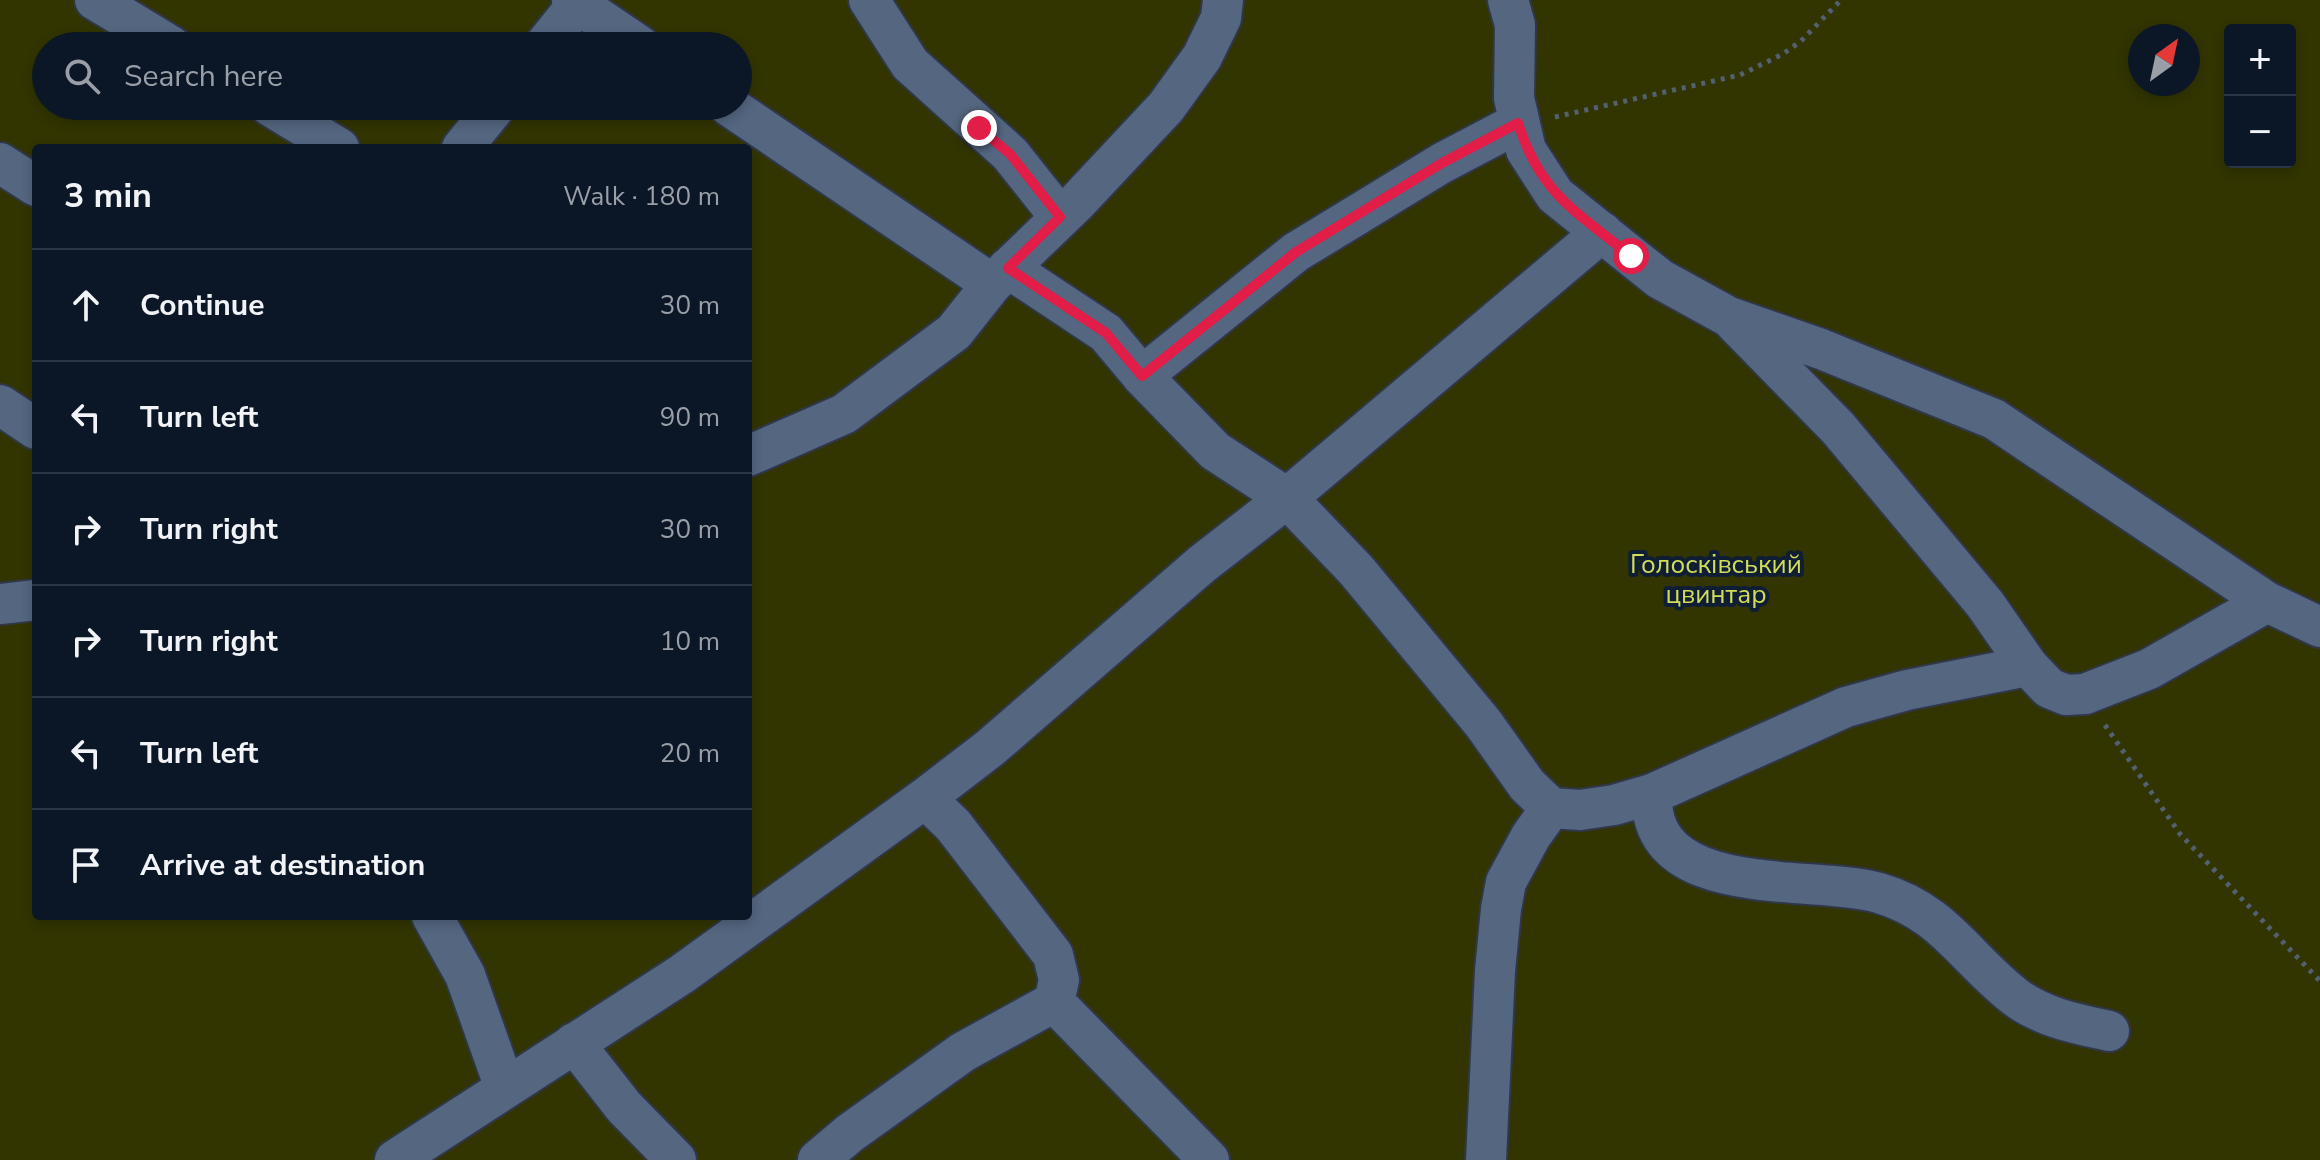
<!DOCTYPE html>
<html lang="en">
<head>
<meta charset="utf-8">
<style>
  :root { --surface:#0b1627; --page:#141f2f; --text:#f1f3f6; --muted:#9a9fa7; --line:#2b3544 }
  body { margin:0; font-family:"Nunito Sans",sans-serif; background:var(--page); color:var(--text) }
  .controls { position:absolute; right:24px; top:24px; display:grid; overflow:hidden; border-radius:8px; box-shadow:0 4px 12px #0003 }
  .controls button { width:72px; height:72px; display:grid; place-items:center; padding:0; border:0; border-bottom:2px solid var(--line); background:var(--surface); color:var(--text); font:40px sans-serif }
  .compass { position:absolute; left:2128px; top:24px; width:72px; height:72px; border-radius:50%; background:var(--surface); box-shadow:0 4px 12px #0003; rotate:33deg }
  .stop { position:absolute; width:24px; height:24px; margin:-18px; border:6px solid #e11d48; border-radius:50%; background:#fff }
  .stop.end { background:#e11d48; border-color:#fff; box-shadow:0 2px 8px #0008 }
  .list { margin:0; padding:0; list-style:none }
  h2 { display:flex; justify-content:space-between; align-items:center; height:104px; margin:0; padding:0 32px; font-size:34px }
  h2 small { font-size:26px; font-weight:400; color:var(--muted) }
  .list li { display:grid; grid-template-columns:52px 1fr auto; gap:24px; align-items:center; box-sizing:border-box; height:112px; padding:0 32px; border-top:2px solid var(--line) }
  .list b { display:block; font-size:30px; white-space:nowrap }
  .list em { font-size:26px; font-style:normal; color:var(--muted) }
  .icon { flex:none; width:44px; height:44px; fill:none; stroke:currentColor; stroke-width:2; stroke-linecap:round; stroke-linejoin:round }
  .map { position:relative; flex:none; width:2320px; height:1160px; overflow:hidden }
  .search { position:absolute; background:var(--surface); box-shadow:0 4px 12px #0003; left:32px; top:32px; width:720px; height:88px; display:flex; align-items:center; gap:20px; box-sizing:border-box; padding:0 28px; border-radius:44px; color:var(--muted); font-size:30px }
  .panel { position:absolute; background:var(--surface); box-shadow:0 4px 12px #0003; left:32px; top:144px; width:720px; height:776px; border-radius:8px }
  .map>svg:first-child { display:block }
</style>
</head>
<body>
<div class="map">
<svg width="2320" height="1160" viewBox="0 0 2320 1160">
  <rect width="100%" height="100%" fill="#0f1e34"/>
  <path fill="#323500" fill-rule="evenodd" d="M0,0H2320V1160H0ZM2230,30H2290V162H2230ZM2140,36H2188V84H2140ZM46,46H738V106H46ZM36,148H748V916H36Z"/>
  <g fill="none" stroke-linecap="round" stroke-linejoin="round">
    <g stroke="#303748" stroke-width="44">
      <g id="minor">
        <path d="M95,0L171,46"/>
        <path d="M572,0L640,46"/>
        <path d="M869,0L910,64L1010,154L1060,217"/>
        <path d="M1508,0L1515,25L1514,98L1526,150L1555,195L1631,256L1660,279L1729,317L1821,349L1994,419L2267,602L2320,627"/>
        <path d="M544,46L581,0"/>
        <path d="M270,106L339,148"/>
        <path d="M729,106L992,284"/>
        <path d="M462,148L496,106"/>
        <path d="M0,163L36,186"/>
        <path d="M1008,268L1106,333L1142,376L1215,451L1287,498L1356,570L1483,723L1527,785L1551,808L1580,810L1614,805L1652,794L1846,707L1907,690L2028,666"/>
        <path d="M1735,323L1838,428L1985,604L2028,666L2049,688L2066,695L2085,694L2149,669L2267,602"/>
        <path d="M1142,376L1296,252L1442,163L1518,123"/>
        <path d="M0,405L36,429"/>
        <path d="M748,456L844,414L954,332L992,284L1077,202L1166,107L1202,57L1221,18L1223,0"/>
        <path d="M0,604L36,600"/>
        <path d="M1652,794C1647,902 1816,874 1879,893C1945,912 1967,961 2018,999C2045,1018 2078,1024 2109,1031"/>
        <path d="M432,916L465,975L505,1088"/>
        <path d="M1054,1002L1209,1160"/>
        <path d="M574,1043L624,1107L676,1160"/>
        <path d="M395,1160L682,974L925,798L990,748L1202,564L1287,498L1602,232"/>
        <path d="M818,1160L850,1133L963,1052L1054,1002L1059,980L1053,955L953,825L925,798"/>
        <path d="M1486,1160L1495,971L1501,909L1506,882L1531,836L1551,808"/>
      </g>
    </g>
    <g stroke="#536072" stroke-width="5" stroke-dasharray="4 6" stroke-linecap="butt">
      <path d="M1555,117L1740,75L1783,54L1801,41L1841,0"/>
      <path d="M2105,725L2180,834L2320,981"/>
    </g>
    <use href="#minor" stroke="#546680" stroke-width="40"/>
  </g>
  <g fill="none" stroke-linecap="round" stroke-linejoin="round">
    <path stroke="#e11d48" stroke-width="10" d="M979,128L1010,154L1060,217L1008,268L1106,333L1142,376L1296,252L1442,163L1518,123C1540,194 1577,212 1631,256"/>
  </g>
  <g text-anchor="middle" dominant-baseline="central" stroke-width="8" stroke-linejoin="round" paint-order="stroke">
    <g font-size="26" fill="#d2dc59" stroke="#0f1e34">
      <text x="1716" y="564">Голосківський<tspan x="1716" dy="30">цвинтар</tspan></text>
    </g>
  </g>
</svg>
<div class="controls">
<button>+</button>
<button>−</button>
</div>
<svg class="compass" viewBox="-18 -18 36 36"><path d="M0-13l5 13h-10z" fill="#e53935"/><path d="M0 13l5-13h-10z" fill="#9a9fa7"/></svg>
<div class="stop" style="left:1631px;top:256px"></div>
<div class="stop end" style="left:979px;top:128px"></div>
<div class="search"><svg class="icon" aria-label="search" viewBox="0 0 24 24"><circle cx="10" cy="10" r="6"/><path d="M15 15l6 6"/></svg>Search here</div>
<section class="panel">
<h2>3 min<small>Walk · 180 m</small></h2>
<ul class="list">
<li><svg class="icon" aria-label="ahead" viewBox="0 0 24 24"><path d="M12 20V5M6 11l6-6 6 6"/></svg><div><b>Continue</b></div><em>30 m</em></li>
<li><svg class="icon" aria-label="left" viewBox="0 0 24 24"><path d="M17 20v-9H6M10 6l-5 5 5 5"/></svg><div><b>Turn left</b></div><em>90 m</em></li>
<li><svg class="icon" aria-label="right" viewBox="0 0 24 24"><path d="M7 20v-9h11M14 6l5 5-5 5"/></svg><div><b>Turn right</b></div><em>30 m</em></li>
<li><svg class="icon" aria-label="right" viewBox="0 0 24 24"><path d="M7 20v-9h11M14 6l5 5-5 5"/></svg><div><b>Turn right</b></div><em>10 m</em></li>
<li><svg class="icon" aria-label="left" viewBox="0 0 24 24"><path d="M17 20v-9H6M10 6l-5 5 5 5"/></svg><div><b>Turn left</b></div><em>20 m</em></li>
<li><svg class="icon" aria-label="arrive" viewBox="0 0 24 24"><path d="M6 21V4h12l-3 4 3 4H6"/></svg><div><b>Arrive at destination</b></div></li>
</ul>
</section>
</div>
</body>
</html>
